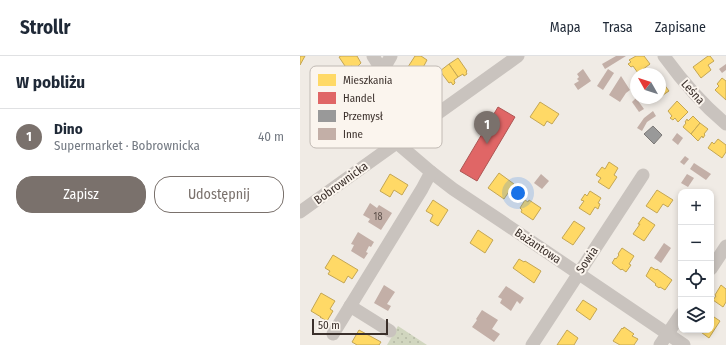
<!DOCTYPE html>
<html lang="pl">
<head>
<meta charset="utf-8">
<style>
  :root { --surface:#fff; --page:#f2f2f3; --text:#1f2937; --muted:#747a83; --line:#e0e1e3; --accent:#7a716c }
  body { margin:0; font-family:"Fira Sans Condensed",sans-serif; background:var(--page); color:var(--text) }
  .controls { position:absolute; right:12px; bottom:12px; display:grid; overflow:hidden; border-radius:8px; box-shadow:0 2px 6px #0003 }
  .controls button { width:36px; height:36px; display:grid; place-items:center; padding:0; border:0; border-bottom:1px solid var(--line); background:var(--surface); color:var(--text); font:20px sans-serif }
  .compass { position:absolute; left:330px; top:12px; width:36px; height:36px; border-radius:50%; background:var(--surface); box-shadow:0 2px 6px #0003; rotate:309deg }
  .scale { position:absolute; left:12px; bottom:10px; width:76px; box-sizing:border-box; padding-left:4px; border:2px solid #3b302b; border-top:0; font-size:11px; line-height:14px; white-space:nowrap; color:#3b302b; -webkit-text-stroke:3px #fbf5ee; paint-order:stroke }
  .you { position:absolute; left:218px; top:137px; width:14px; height:14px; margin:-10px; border:3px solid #fff; border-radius:50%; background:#1a73e8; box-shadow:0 0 0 6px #1a73e833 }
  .badge { display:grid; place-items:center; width:26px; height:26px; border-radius:50%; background:var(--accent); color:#fff; font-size:13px; font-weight:700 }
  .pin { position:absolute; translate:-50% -33px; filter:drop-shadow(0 1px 2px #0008) }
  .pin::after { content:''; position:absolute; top:21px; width:14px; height:12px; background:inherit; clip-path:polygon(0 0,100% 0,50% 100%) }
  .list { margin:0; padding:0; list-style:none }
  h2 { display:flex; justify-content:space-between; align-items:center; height:52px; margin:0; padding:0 16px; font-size:17px }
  h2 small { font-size:13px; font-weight:400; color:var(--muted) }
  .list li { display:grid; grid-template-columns:26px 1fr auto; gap:12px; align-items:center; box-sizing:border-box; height:56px; padding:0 16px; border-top:1px solid var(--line) }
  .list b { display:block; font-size:15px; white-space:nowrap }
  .list p { margin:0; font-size:13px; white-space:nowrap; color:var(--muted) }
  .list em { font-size:13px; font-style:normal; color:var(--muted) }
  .actions { display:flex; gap:8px; padding:12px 16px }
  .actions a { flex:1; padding:9px 0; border:1px solid var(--accent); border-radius:16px; text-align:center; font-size:14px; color:var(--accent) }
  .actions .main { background:var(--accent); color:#fff }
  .icon { flex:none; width:22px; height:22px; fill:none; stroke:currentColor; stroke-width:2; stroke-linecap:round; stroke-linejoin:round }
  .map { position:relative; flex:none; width:426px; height:289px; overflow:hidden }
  header { display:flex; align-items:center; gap:24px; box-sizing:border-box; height:56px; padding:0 20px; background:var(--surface); border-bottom:1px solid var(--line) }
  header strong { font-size:19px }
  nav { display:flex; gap:22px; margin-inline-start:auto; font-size:14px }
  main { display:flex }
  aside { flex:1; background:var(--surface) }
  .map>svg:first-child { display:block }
</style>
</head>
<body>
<header>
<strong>Strollr</strong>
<nav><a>Mapa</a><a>Trasa</a><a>Zapisane</a></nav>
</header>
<main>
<aside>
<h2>W pobliżu<small></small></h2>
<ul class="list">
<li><span class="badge">1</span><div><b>Dino</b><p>Supermarket · Bobrownicka</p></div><em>40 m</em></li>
</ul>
<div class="actions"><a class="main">Zapisz</a><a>Udostępnij</a></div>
</aside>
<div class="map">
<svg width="426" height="289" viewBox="0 0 426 289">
  <defs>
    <pattern id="grass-dots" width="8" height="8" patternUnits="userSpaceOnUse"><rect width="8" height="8" fill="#d1d6bf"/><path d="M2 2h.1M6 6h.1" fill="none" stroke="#b4b8a4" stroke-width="1.8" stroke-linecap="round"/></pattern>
  </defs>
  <rect width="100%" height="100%" fill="#f0ebe5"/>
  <path fill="url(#grass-dots)" d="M98,270L127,289H87Z"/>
  <g fill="#ffd966" stroke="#c4a654">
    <path d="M0,0H5L0,9Z"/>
    <path d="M41,0H57L61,7L58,10L57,12L56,13H54L52,10L47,13L39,1Z"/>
    <path d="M115,0H121L127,4L118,21L106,14Z"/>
    <path d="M336,0H344L350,8L338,17L333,10L331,11L328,8L331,6L329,4Z"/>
    <path d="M408,0H410L414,5L408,9L411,14L401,22L393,11Z"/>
    <path d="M158,2L167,15L166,16L167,18L164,20L163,18L158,21L149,8Z"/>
    <path d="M149,8L158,21L154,24L155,27L153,29L151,26L149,27L140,15Z"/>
    <path d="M422,22L426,25V44L415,34L419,30L417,28Z"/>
    <path d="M360,23L369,35L360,41Z"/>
    <path d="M377,45L388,56L378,66L375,62L373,64L370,62L372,60L368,55Z"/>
    <path d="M240,46L259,58L252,68L247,65L244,70L230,61Z"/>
    <path d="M393,60L400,67L391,78L383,71L386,67L385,66L387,63L388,65Z"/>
    <path d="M400,67L408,73L404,78L405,79L403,82L402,80L398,85L391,78Z"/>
    <path d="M418,83L426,89V96L422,102L408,92L412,86L414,88Z"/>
    <path d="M309,106L318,112L314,119L317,121L309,133L298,126L301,122L296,119L302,111L305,113Z"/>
    <path d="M199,117L214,128L204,143L188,132Z"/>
    <path d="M90,118L108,129L102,139L94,134L90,141L80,135Z"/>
    <path d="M357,134L373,144L368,151L363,148L357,157L346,150Z"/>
    <path d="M290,135L301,142L298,147L300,148L298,153L295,151L290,159L279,152L284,145L281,144L285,138L287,140Z"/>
    <path d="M133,144L148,154L138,170L130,165L133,159L126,155Z"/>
    <path d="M225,144L228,146L229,144L241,152L233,164L221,156L222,154L220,152Z"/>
    <path d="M343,161L355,169L344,185L333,178L340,168H338Z"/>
    <path d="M274,165L285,172L273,189L262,182Z"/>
    <path d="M178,174L193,184L185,197L170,187Z"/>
    <path d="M322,192L334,200L329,208L331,209L326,216L322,213L321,214L312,207L315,202L316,203L319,199L318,198Z"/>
    <path d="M33,199L58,214L52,223L48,220L44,227L28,218L30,215L25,212Z"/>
    <path d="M219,203L224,206L225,205L241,215L234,227L213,212Z"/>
    <path d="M351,211L356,214L357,213L372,224L365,234L360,231L359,232L355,229L356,228L346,220Z"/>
    <path d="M421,229L426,233V246L423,251L413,244L416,240L415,239Z"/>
    <path d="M21,237L35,245L30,253L33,255L27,265L20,261H21L11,255Z"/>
    <path d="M283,244L297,253L290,264L276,254Z"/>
    <path d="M411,259L420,265L409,282L398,274H411Z"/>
    <path d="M324,271L334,278L332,280L338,283L334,289H320L313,285L322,272L323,273Z"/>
    <path d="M59,274L81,286L79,289H57L52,286Z"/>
    <path d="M267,274L278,282L274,289H257Z"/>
  </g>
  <path fill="#e06666" stroke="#ae5654" d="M198,51L215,61L177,125L160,115Z"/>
  <path fill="#999" stroke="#7d7a78" d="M353,70L362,79L354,88L344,78Z"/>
  <g fill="#c3afa7">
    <path d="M316,0H326L305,13L302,8Z"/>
    <path d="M426,8V14L422,17L419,13Z"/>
    <path d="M283,13L291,25L278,34L274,28L279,25L277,23L279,21L277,18Z"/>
    <path d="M308,13L314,17L303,34L297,30Z"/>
    <path d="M321,20L330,34L326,37L320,46L309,39Z"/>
    <path d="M336,42L344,53L339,56L332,46Z"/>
    <path d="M353,55L356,60L347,66L342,75L337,72L344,62Z"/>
    <path d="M377,77L383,82L378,89L372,84Z"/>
    <path d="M385,100L389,103L384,109L380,106Z"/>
    <path d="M394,107L411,118L406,124L390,113Z"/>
    <path d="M241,118L249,125L242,133L234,127Z"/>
    <path d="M387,118L394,122L388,131L381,127Z"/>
    <path d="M70,147L77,152L79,149L92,157L81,174L68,166L70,163L63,159Z"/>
    <path d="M58,176L74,186L71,191L69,190L66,196L68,197L64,203L51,195L54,189L51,188Z"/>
    <path d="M364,187L371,192L361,207L354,202Z"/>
    <path d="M84,229L95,236L87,248L91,250L88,255L74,247Z"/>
    <path d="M206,230L224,242L220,248L217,245L211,255L200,247L202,243L198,241Z"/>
    <path d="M182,254L198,264L192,273L200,278L194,286L172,271L177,264L176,263Z"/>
  </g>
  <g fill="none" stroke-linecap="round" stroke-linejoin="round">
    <g stroke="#c9c3be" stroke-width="13">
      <path d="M73,0L118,72"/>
      <path d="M364,0C382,25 402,48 426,68"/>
      <path d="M83,14L91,0"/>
      <path d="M97,87L131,116L153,133L201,165L384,289"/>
      <path d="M0,156L218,0"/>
      <path d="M411,213L426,190"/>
      <path d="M50,250L90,275"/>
      <path d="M33,278L122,133L131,116"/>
      <path d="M232,289L343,119"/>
      <path d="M360,289L381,258"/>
    </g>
  </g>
  <g text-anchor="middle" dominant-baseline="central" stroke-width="4" stroke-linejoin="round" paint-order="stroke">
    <g font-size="10" fill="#5d504a">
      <text x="78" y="161">18</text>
    </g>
    <g font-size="12" fill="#3b302b" stroke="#fbf5ee">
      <text transform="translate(393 36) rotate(48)">Leśna</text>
      <text transform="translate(41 127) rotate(-36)">Bobrownicka</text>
      <text transform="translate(238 190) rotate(34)">Bażantowa</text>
      <text transform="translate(287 204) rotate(-56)">Sowia</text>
    </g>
  </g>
  <rect x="10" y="10" width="132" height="82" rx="6" fill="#fbf5ee" stroke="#c1bab4" stroke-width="1"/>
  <rect x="18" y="18" width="18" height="12" fill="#ffd966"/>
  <rect x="18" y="36" width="18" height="12" fill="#e06666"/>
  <rect x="18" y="54" width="18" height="12" fill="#999"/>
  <rect x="18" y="72" width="18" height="12" fill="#c3afa7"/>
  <g font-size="11" fill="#3b302b">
    <text x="43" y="28">Mieszkania</text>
    <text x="43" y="46">Handel</text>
    <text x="43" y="64">Przemysł</text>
    <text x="43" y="82">Inne</text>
  </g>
</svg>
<div class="controls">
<button>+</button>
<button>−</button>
<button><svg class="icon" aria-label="locate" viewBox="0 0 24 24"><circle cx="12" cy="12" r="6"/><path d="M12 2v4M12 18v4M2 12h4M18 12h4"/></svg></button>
<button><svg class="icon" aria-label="layers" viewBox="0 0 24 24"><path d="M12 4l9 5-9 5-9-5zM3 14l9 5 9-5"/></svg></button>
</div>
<svg class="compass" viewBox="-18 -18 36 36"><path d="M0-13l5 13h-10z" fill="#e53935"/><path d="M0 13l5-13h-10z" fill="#747a83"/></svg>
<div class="scale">50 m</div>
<div class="you"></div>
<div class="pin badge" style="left:187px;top:88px">1</div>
</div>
</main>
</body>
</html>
